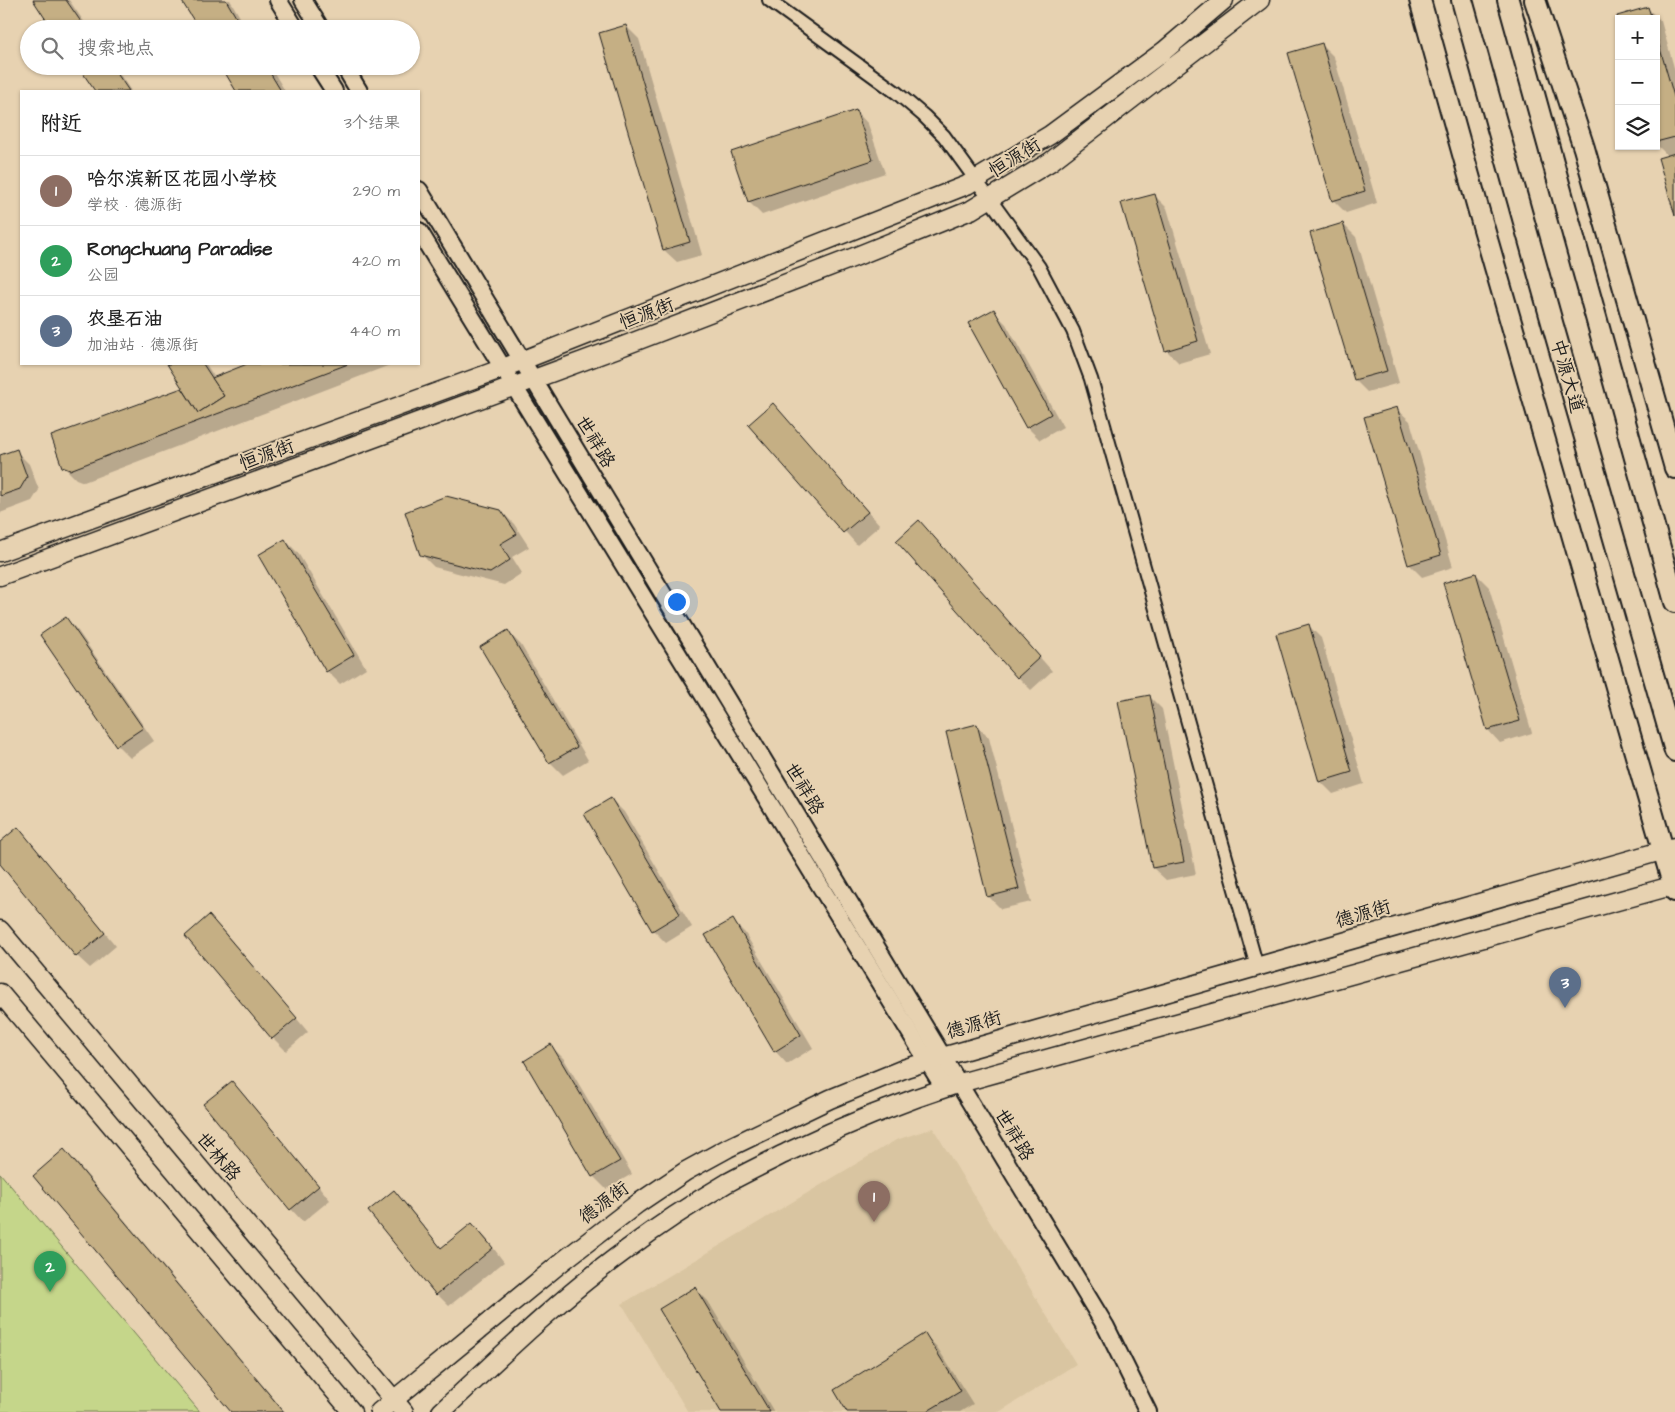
<!DOCTYPE html>
<html lang="zh">
<head>
<meta charset="utf-8">
<style>
  :root { --surface:#fff; --page:#f6f6f6; --text:#222; --muted:#767676; --line:#e0e0e0; --accent:#ea580c }
  body { margin:0; font-family:"Architects Daughter","LXGW WenKai TC",sans-serif; background:var(--page); color:var(--text) }
  .controls { position:absolute; right:15px; top:15px; display:grid; overflow:hidden; border-radius:0px; box-shadow:0 1px 4px #0004 }
  .controls button { width:45px; height:45px; display:grid; place-items:center; padding:0; border:0; border-bottom:1px solid var(--line); background:var(--surface); color:var(--text); font:25px sans-serif }
  .you { position:absolute; left:676px; top:601px; width:18px; height:18px; margin:-12px; border:4px solid #fff; border-radius:50%; background:#1a73e8; box-shadow:0 0 0 8px #1a73e833 }
  .badge { display:grid; place-items:center; width:32px; height:32px; border-radius:50%; background:var(--accent); color:#fff; font-size:16px; font-weight:700 }
  .pin { position:absolute; translate:-50% -41px; filter:drop-shadow(0 1px 2px #0008) }
  .pin::after { content:''; position:absolute; top:26px; width:18px; height:15px; background:inherit; clip-path:polygon(0 0,100% 0,50% 100%) }
  .list { margin:0; padding:0; list-style:none }
  h2 { display:flex; justify-content:space-between; align-items:center; height:65px; margin:0; padding:0 20px; font-size:21px }
  h2 small { font-size:16px; font-weight:400; color:var(--muted) }
  .list li { display:grid; grid-template-columns:32px 1fr auto; gap:15px; align-items:center; box-sizing:border-box; height:70px; padding:0 20px; border-top:1px solid var(--line) }
  .list b { display:block; font-size:19px; white-space:nowrap }
  .list p { margin:0; font-size:16px; white-space:nowrap; color:var(--muted) }
  .list em { font-size:16px; font-style:normal; color:var(--muted) }
  .icon { flex:none; width:28px; height:28px; fill:none; stroke:currentColor; stroke-width:2; stroke-linecap:round; stroke-linejoin:round }
  .map { position:relative; flex:none; width:1675px; height:1412px; overflow:hidden }
  .search { position:absolute; background:var(--surface); box-shadow:0 1px 4px #0004; left:20px; top:20px; width:400px; height:55px; display:flex; align-items:center; gap:12px; box-sizing:border-box; padding:0 18px; border-radius:28px; color:var(--muted); font-size:19px }
  .panel { position:absolute; background:var(--surface); box-shadow:0 1px 4px #0004; left:20px; top:90px; width:400px; height:275px; border-radius:0px }
  .map>svg:first-child { display:block }
</style>
</head>
<body>
<div class="map">
<svg width="1675" height="1412" viewBox="0 0 1675 1412">
  <rect width="100%" height="100%" fill="#e7d2b1"/>
  <filter id="ink" filterUnits="userSpaceOnUse"><feTurbulence type="fractalNoise" baseFrequency=".02" numOctaves="2"/><feDisplacementMap in="SourceGraphic" scale="10" xChannelSelector="R" yChannelSelector="G"/><feConvolveMatrix kernelMatrix="1 2 1 2 8 2 1 2 1" color-interpolation-filters="sRGB"/></filter>
  <g filter="url(#ink)">
    <path fill="#d9c5a1" d="M933,1128L1076,1364L999,1412H688L622,1304L896,1140Z"/>
    <path fill="#c5d68a" stroke="#707953" d="M0,1173L200,1412H0Z"/>
    <g fill="#0003">
      <path d="M34,0H69L89,29H54Z"/>
      <path d="M183,0H230L247,29H200Z"/>
      <path d="M1648,9L1661,21L1675,71V212L1668,156L1656,144V19H1619L1618,17Z"/>
      <path d="M626,26L639,39L702,255L677,262L664,250Z"/>
      <path d="M1322,45L1334,57L1377,203L1346,213L1333,200Z"/>
      <path d="M79,66H114L131,91H96Z"/>
      <path d="M222,66H270L285,91H237Z"/>
      <path d="M856,111L868,124L885,173L762,215L749,202L733,153Z"/>
      <path d="M1154,195L1167,208L1210,354L1179,363L1166,350Z"/>
      <path d="M1343,224L1356,237L1399,383L1367,392L1355,380Z"/>
      <path d="M993,311L1006,324L1063,427L1040,440L1027,427Z"/>
      <path d="M168,364H206L215,378L251,364H390V365L84,482L76,479L63,466L53,436L184,388Z"/>
      <path d="M1397,409L1410,421L1453,567L1422,577L1409,564Z"/>
      <path d="M785,418L880,525L857,545L750,425Z"/>
      <path d="M16,451L29,464L39,490L32,501L0,513V457Z"/>
      <path d="M501,511L514,524L529,547L512,557L522,573L504,585L434,567L421,554Z"/>
      <path d="M932,535L1052,671L1031,690L1018,677Z"/>
      <path d="M285,540L298,553L366,668L340,684L327,671Z"/>
      <path d="M1476,574L1489,587L1532,733L1500,743L1488,730Z"/>
      <path d="M66,618L78,631L154,741L130,758L117,745L41,635Z"/>
      <path d="M1308,625L1321,638L1364,784L1333,794L1320,781Z"/>
      <path d="M508,632L521,645L588,760L563,775L550,762L482,647Z"/>
      <path d="M1149,696L1162,709L1196,874L1166,880L1153,868Z"/>
      <path d="M977,726L989,738L1031,902L1001,909L989,897Z"/>
      <path d="M611,799L624,812L692,927L666,943L653,930Z"/>
      <path d="M18,829L30,842L116,946L90,968L77,956L0,862V844Z"/>
      <path d="M209,917L222,929L308,1032L286,1051L273,1038Z"/>
      <path d="M732,920L745,933L813,1048L787,1064L775,1051Z"/>
      <path d="M551,1046L564,1059L632,1174L606,1189L593,1176L525,1061Z"/>
      <path d="M232,1082L244,1095L330,1200L303,1222L291,1209Z"/>
      <path d="M64,1151L77,1163L285,1412H233Z"/>
      <path d="M394,1192L407,1205L442,1249L472,1225L485,1237L504,1262L449,1306L437,1294Z"/>
      <path d="M695,1288L708,1301L774,1412H723Z"/>
      <path d="M925,1335L937,1347L973,1404L960,1412H848Z"/>
    </g>
    <g fill="#c5af84" stroke="#1c1c1c">
      <path d="M33,0H66L86,29H52Z"/>
      <path d="M181,0H226L243,29H199Z"/>
      <path d="M1648,7L1652,19H1619V24L1617,16Z"/>
      <path d="M626,25L690,242L663,250L599,33Z"/>
      <path d="M1656,35L1675,100V137L1656,142Z"/>
      <path d="M1322,43L1365,191L1332,201L1288,53Z"/>
      <path d="M78,66H112L129,91H95Z"/>
      <path d="M221,66H266L281,91H236Z"/>
      <path d="M856,110L873,160L748,202L731,152Z"/>
      <path d="M1675,153V216L1658,158Z"/>
      <path d="M1155,194L1198,341L1165,351L1121,203Z"/>
      <path d="M1343,223L1387,371L1354,380L1310,233Z"/>
      <path d="M994,309L1051,414L1026,428L968,323Z"/>
      <path d="M167,364H203L224,396L198,413Z"/>
      <path d="M247,364H348L70,470L62,467L51,436L182,388L198,413L224,396L212,378Z"/>
      <path d="M773,403L868,512L843,533L748,425Z"/>
      <path d="M1397,407L1441,555L1408,565L1364,417Z"/>
      <path d="M17,449L27,477L20,489L0,496V455Z"/>
      <path d="M446,496L501,510L517,534L500,544L510,560L490,573L420,555L405,512Z"/>
      <path d="M919,520L1040,657L1017,678L896,541Z"/>
      <path d="M285,539L354,655L326,672L258,555Z"/>
      <path d="M1476,573L1520,721L1487,730L1443,583Z"/>
      <path d="M66,617L143,728L116,746L40,635Z"/>
      <path d="M1309,624L1352,772L1319,782L1276,634Z"/>
      <path d="M508,630L577,747L549,763L480,647Z"/>
      <path d="M1150,695L1184,862L1152,868L1118,701Z"/>
      <path d="M977,724L1019,889L987,897L946,732Z"/>
      <path d="M611,798L680,914L652,931L584,814Z"/>
      <path d="M18,827L105,933L76,957L0,864V842Z"/>
      <path d="M209,915L297,1018L272,1039L185,936Z"/>
      <path d="M733,919L801,1035L774,1052L705,935Z"/>
      <path d="M551,1044L620,1161L592,1177L524,1061Z"/>
      <path d="M232,1081L319,1186L290,1210L203,1104Z"/>
      <path d="M64,1149L284,1412H231L33,1176Z"/>
      <path d="M394,1190L441,1248L472,1223L493,1248L436,1295L368,1211Z"/>
      <path d="M695,1287L770,1412H721L659,1309Z"/>
      <path d="M925,1333L961,1391L926,1412H847L834,1390Z"/>
    </g>
    <g fill="none" stroke-linecap="round" stroke-linejoin="round">
      <g stroke="#1c1c1c" stroke-width="16">
        <path id="minor" d="M769,0L897,93L924,116L944,136L1039,267L1073,331L1091,379L1257,967"/>
      </g>
      <g stroke="#1c1c1c" stroke-width="20">
        <g id="tertiary">
          <path d="M278,0L296,29"/>
          <path d="M303,0L321,29"/>
          <path d="M318,66L334,91"/>
          <path d="M344,66L359,91"/>
          <path d="M419,190L1106,1327L1148,1412"/>
          <path d="M419,231L944,1088"/>
        </g>
      </g>
      <g stroke="#1c1c1c" stroke-width="21">
        <g id="secondary">
          <path d="M0,552L498,370L967,185L1050,135L1164,51L1224,0"/>
          <path d="M0,576L618,348L852,258L971,210L1050,162L1260,0"/>
          <path d="M0,930L404,1412"/>
          <path d="M0,993L352,1412"/>
          <path d="M379,1412L563,1261L637,1204L686,1171L728,1148L830,1099L906,1068L942,1057L1675,847"/>
          <path d="M441,1412C501,1356 560,1298 626,1250C658,1226 693,1203 727,1183C747,1172 768,1162 788,1152C844,1125 901,1102 960,1083L1675,885"/>
        </g>
      </g>
      <g stroke="#1c1c1c" stroke-width="24">
        <g id="primary">
          <path d="M1420,0L1478,208L1675,891"/>
          <path d="M1462,0L1553,326L1675,751"/>
          <path d="M1508,0L1675,602"/>
          <path d="M1535,0L1584,148L1675,468"/>
        </g>
      </g>
      <use href="#minor" stroke="#e7d2b1" stroke-width="12"/>
      <use href="#tertiary" stroke="#e7d2b1" stroke-width="16"/>
      <use href="#secondary" stroke="#e7d2b1" stroke-width="18"/>
      <use href="#primary" stroke="#e7d2b1" stroke-width="20"/>
    </g>
  </g>
  <g text-anchor="middle" dominant-baseline="central" stroke-width="4" stroke-linejoin="round" paint-order="stroke">
    <g font-size="19" fill="#1c1c1c" stroke="#e7d2b1">
      <text transform="translate(1015 158) rotate(-32)">恒源街</text>
      <text transform="translate(647 314) rotate(-21)">恒源街</text>
      <text transform="translate(1567 376) rotate(74)">中源大道</text>
      <text transform="translate(595 442) rotate(59)">世祥路</text>
      <text transform="translate(267 455) rotate(-20)">恒源街</text>
      <text transform="translate(804 789) rotate(59)">世祥路</text>
      <text transform="translate(1363 914) rotate(-16)">德源街</text>
      <text transform="translate(974 1025) rotate(-16)">德源街</text>
      <text transform="translate(1014 1135) rotate(59)">世祥路</text>
      <text transform="translate(218 1157) rotate(50)">世林路</text>
      <text transform="translate(604 1203) rotate(-37)">德源街</text>
    </g>
  </g>
</svg>
<div class="controls">
<button>+</button>
<button>−</button>
<button><svg class="icon" aria-label="layers" viewBox="0 0 24 24"><path d="M12 4l9 5-9 5-9-5zM3 14l9 5 9-5"/></svg></button>
</div>
<div class="you"></div>
<div class="pin badge" style="left:874px;top:1222px;background:#8d6e63">1</div>
<div class="pin badge" style="left:50px;top:1292px;background:#2e9e5b">2</div>
<div class="pin badge" style="left:1565px;top:1008px;background:#5c6f8a">3</div>
<div class="search"><svg class="icon" aria-label="search" viewBox="0 0 24 24"><circle cx="10" cy="10" r="6"/><path d="M15 15l6 6"/></svg>搜索地点</div>
<section class="panel">
<h2>附近<small>3个结果</small></h2>
<ul class="list">
<li><span class="badge" style="background:#8d6e63">1</span><div><b>哈尔滨新区花园小学校</b><p>学校 · 德源街</p></div><em>290 m</em></li>
<li><span class="badge" style="background:#2e9e5b">2</span><div><b>Rongchuang Paradise</b><p>公园</p></div><em>420 m</em></li>
<li><span class="badge" style="background:#5c6f8a">3</span><div><b>农垦石油</b><p>加油站 · 德源街</p></div><em>440 m</em></li>
</ul>
</section>
</div>
</body>
</html>
